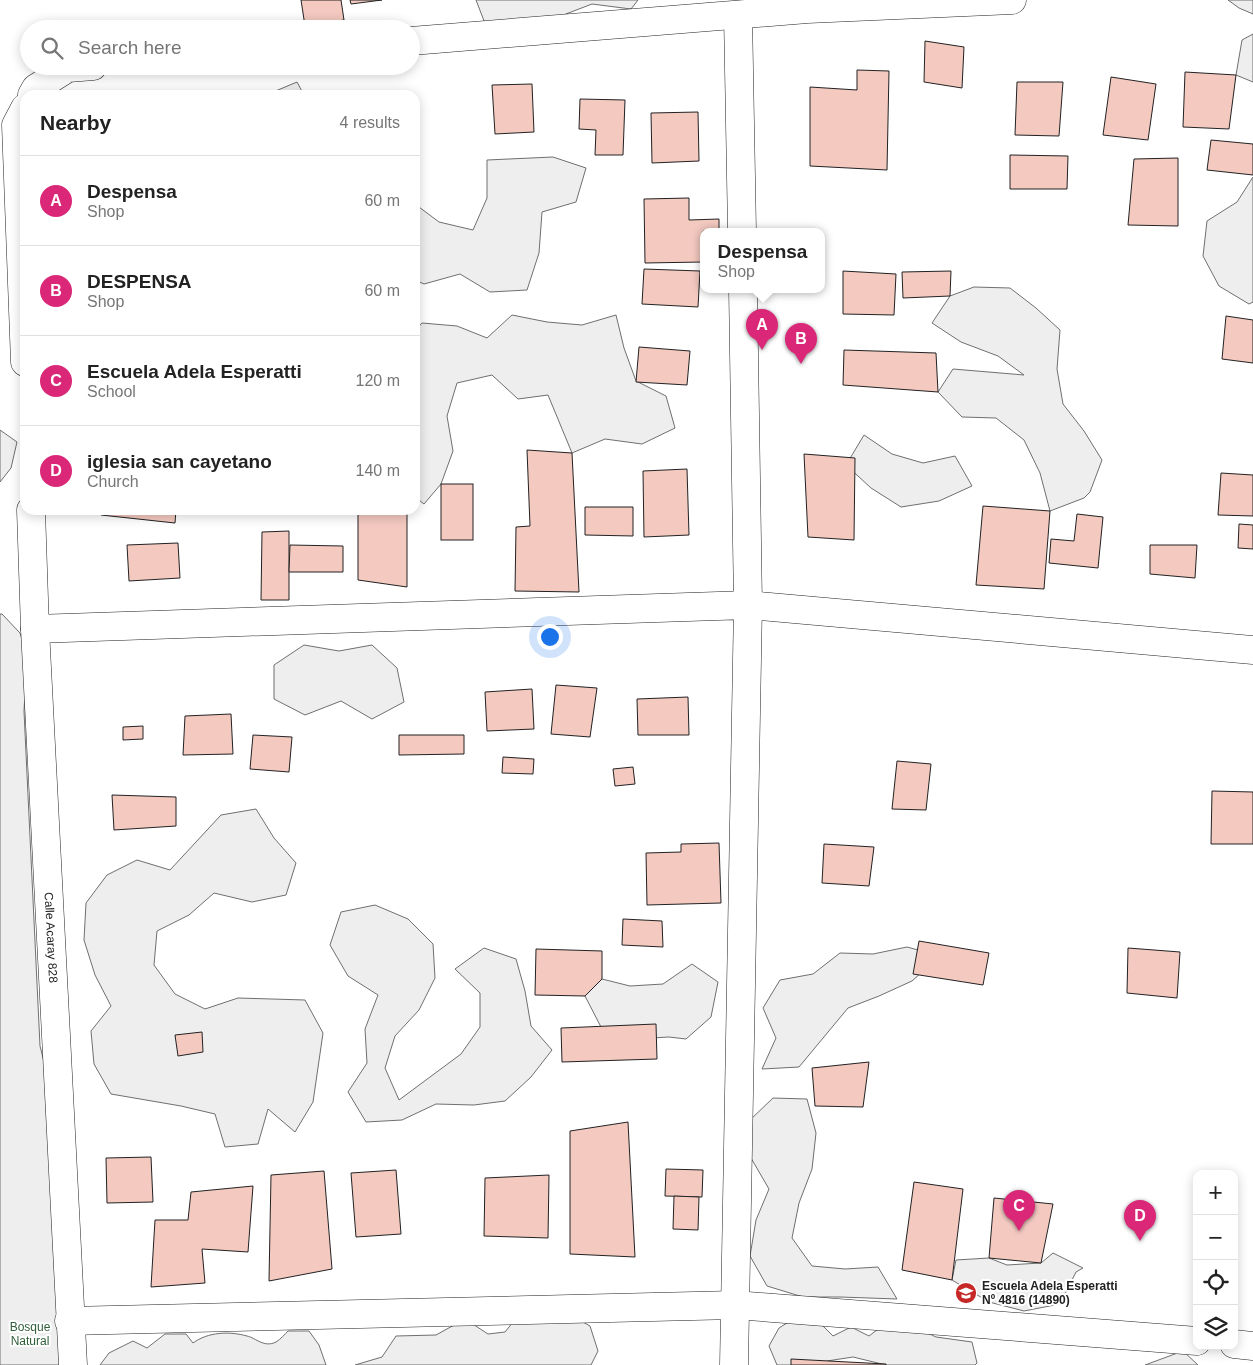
<!DOCTYPE html>
<html lang="en">
<head>
<meta charset="utf-8">
<style>
  :root { --surface:#fff; --page:#f6f6f6; --text:#222; --muted:#767676; --line:#e0e0e0; --accent:#db2777 }
  body { margin:0; font-family:Helvetica,sans-serif; background:var(--page); color:var(--text) }
  .controls { position:absolute; right:15px; bottom:15px; display:grid; overflow:hidden; border-radius:10px; box-shadow:0 2px 12px #0003 }
  .controls button { width:45px; height:45px; display:grid; place-items:center; padding:0; border:0; border-bottom:1px solid var(--line); background:var(--surface); color:var(--text); font:25px sans-serif }
  .you { position:absolute; left:549px; top:636px; width:18px; height:18px; margin:-12px; border:4px solid #fff; border-radius:50%; background:#1a73e8; box-shadow:0 0 0 8px #1a73e833 }
  .badge { display:grid; place-items:center; width:32px; height:32px; border-radius:50%; background:var(--accent); color:#fff; font-size:16px; font-weight:700 }
  .pin { position:absolute; translate:-50% -41px; filter:drop-shadow(0 1px 2px #0008) }
  .pin::after { content:''; position:absolute; top:26px; width:18px; height:15px; background:inherit; clip-path:polygon(0 0,100% 0,50% 100%) }
  .popup { position:absolute; left:700px; top:228px; width:125px; height:65px; box-sizing:border-box; display:grid; place-content:center; border-radius:10px; background:var(--surface); filter:drop-shadow(0 1px 4px #0005); font-size:16px; white-space:nowrap; color:var(--muted) }
  .popup b { font-size:19px; color:var(--text) }
  .popup::after { content:''; position:absolute; left:50%; top:100%; margin-left:-10px; border:10px solid transparent; border-top-color:var(--surface) }
  .list { margin:0; padding:0; list-style:none }
  h2 { display:flex; justify-content:space-between; align-items:center; height:65px; margin:0; padding:0 20px; font-size:21px }
  h2 small { font-size:16px; font-weight:400; color:var(--muted) }
  .list li { display:grid; grid-template-columns:32px 1fr auto; gap:15px; align-items:center; box-sizing:border-box; height:90px; padding:0 20px; border-top:1px solid var(--line) }
  .list b { display:block; font-size:19px; white-space:nowrap }
  .list p { margin:0; font-size:16px; white-space:nowrap; color:var(--muted) }
  .list em { font-size:16px; font-style:normal; color:var(--muted) }
  .icon { flex:none; width:28px; height:28px; fill:none; stroke:currentColor; stroke-width:2; stroke-linecap:round; stroke-linejoin:round }
  .map { position:relative; flex:none; width:1253px; height:1365px; overflow:hidden }
  .search { position:absolute; background:var(--surface); box-shadow:0 2px 12px #0003; left:20px; top:20px; width:400px; height:55px; display:flex; align-items:center; gap:12px; box-sizing:border-box; padding:0 18px; border-radius:28px; color:var(--muted); font-size:19px }
  .panel { position:absolute; background:var(--surface); box-shadow:0 2px 12px #0003; left:20px; top:90px; width:400px; height:425px; border-radius:15px }
  .map>svg:first-child { display:block }
</style>
</head>
<body>
<div class="map">
<svg width="1253" height="1365" viewBox="0 0 1253 1365">
  <rect width="100%" height="100%" fill="#fff"/>
  <g fill="#eee" stroke="#6f6f6f">
    <path d="M476,0H638L631,9L592,4L558,17L486,26Z"/>
    <path d="M1228,0H1253V14L1239,8Z"/>
    <path d="M1253,34V82L1236,75L1242,40Z"/>
    <path d="M297,82L304,95H266Z"/>
    <path d="M553,157L586,168L576,202L542,212L539,253L527,290L490,292L460,274L424,284L415,280V204L439,222L473,230L487,198V160Z"/>
    <path d="M1253,177V302L1249,304L1219,286L1203,256L1207,221L1237,202Z"/>
    <path d="M974,287L1010,288L1036,308L1060,330L1057,369L1063,404L1084,431L1102,460L1090,492L1084,498L1050,511L1040,473L1024,440L996,418L962,417L938,392L953,369L1024,375L998,356L961,342L932,323L950,296Z"/>
    <path d="M512,315L547,322L582,325L616,315L624,348L636,381L666,396L675,428L642,444L605,439L572,453L548,395L518,399L492,375L457,383L447,416L453,451L441,484L424,504L415,497V331L422,323L457,326L487,338Z"/>
    <path d="M0,430L17,442L11,468L0,482Z"/>
    <path d="M864,435L892,454L923,463L955,456L972,486L939,501L901,507L871,488L846,465Z"/>
    <path d="M0,614H2L20,633L27,656L24,711L40,1046L50,1085L62,1365H0Z"/>
    <path d="M304,645L339,651L372,645L397,668L404,702L372,719L341,701L305,715L274,699V665Z"/>
    <path d="M256,809L274,838L296,863L286,895L252,902L214,893L189,915L157,931L154,965L175,994L205,1009L238,998L305,1000L323,1033L313,1102L295,1132L268,1109L258,1144L225,1147L215,1114L181,1106L111,1094L94,1064L91,1031L111,1006L95,975L84,940L86,903L107,875L137,860L170,870L221,815Z"/>
    <path d="M375,905L408,919L433,944L435,978L419,1010L395,1036L385,1068L399,1100L461,1054L480,1027V993L455,969L484,948L516,959L525,991L531,1026L552,1050L531,1077L505,1101L474,1105L436,1104L402,1120L366,1122L348,1092L367,1063L365,1029L378,995L348,976L330,945L341,912Z"/>
    <path d="M907,947L940,956L912,981L879,996L848,1008L799,1067L762,1069L776,1038L763,1008L780,980L813,974L840,953L873,954Z"/>
    <path d="M692,964L718,982L711,1017L686,1039L669,1037L633,1039L601,1027L585,996L602,979L630,986L663,984Z"/>
    <path d="M773,1098L807,1099L816,1133L812,1169L799,1203L792,1238L812,1266L845,1269L878,1267L897,1299L840,1297H803L767,1286L750,1256L756,1220L769,1189L751,1158L749,1121Z"/>
    <path d="M1053,1253L1083,1268L1076,1272L1060,1304L1024,1311L989,1302L952,1280L956,1260L989,1258L1007,1265L1041,1263Z"/>
    <path d="M527,1305L560,1309L590,1326L598,1351L591,1365H355L382,1357L396,1336L436,1335L465,1319L488,1334L505,1332Z"/>
    <path d="M801,1314L822,1325L833,1336L851,1327L869,1336L890,1320L915,1327L936,1337L972,1342L977,1363L975,1365H886L853,1357L827,1361L819,1365H777L769,1346L779,1328Z"/>
    <path d="M288,1331H309L319,1345L326,1365H100L109,1353L133,1341L147,1348L165,1334H186L193,1343C208,1332 229,1331 247,1336C256,1338 264,1348 276,1342C281,1339 285,1334 288,1331Z"/>
    <path d="M1183,1351L1198,1365H1145Z"/>
  </g>
  <g fill="#f3c9c0" stroke="#222">
    <path d="M301,0H341L344,20L305,26Z"/>
    <path d="M350,0H382L351,4Z"/>
    <path d="M925,41L964,47L962,88L924,82Z"/>
    <path d="M857,70L889,71L887,170L810,166V87L857,90Z"/>
    <path d="M1185,72L1236,75L1229,129L1183,127Z"/>
    <path d="M1111,77L1156,84L1148,140L1103,135Z"/>
    <path d="M1017,82H1063L1059,136L1015,135Z"/>
    <path d="M532,84L534,132L495,134L492,85Z"/>
    <path d="M580,99L625,100L623,155H595L596,130L579,129Z"/>
    <path d="M698,112L699,161L652,163L651,113Z"/>
    <path d="M1211,140L1253,144V175L1207,170Z"/>
    <path d="M1010,155L1068,156L1067,189H1010Z"/>
    <path d="M1178,158V226L1128,225L1134,159Z"/>
    <path d="M689,198V220L719,219V231H703V262L645,263L644,199Z"/>
    <path d="M644,269L700,271L698,307L642,304Z"/>
    <path d="M843,271L896,274L894,315L843,314Z"/>
    <path d="M951,271L950,296L903,298L902,272Z"/>
    <path d="M1226,316L1253,320V363L1222,359Z"/>
    <path d="M639,347L690,351L687,385L636,382Z"/>
    <path d="M844,350L936,353L938,392L843,385Z"/>
    <path d="M527,450L572,453L579,592L515,591L516,527L530,526Z"/>
    <path d="M804,454L855,458L854,540L808,537Z"/>
    <path d="M687,469L689,535L644,537L643,471Z"/>
    <path d="M1221,473L1253,475V516L1218,515Z"/>
    <rect x="441" y="484" width="32" height="56"/>
    <path d="M983,506L1050,511L1044,589L976,585Z"/>
    <path d="M585,507H633V536L585,535Z"/>
    <path d="M102,510H176L175,523L101,515Z"/>
    <path d="M358,510H407V587L358,580Z"/>
    <path d="M1077,514L1103,517L1098,568L1049,563L1051,539L1074,541Z"/>
    <path d="M1239,524L1253,525V549L1238,548Z"/>
    <path d="M289,531V600H261L262,532Z"/>
    <path d="M178,543L180,578L129,581L127,545Z"/>
    <path d="M290,545L343,546V572H289Z"/>
    <path d="M1150,545H1197L1195,578L1150,574Z"/>
    <path d="M556,685L597,688L590,737L551,734Z"/>
    <path d="M532,689L534,729L487,731L485,692Z"/>
    <path d="M688,697L689,735H638L637,699Z"/>
    <path d="M231,714L233,754L183,755L185,716Z"/>
    <path d="M143,726V739L123,740V727Z"/>
    <path d="M253,735L292,737L289,772L250,769Z"/>
    <path d="M399,735H464V754L399,755Z"/>
    <path d="M503,757L534,759L533,774L502,773Z"/>
    <path d="M897,761L931,764L926,810L892,809Z"/>
    <path d="M633,767L635,784L615,786L613,769Z"/>
    <path d="M1212,791L1253,792V844H1211Z"/>
    <path d="M112,795L176,797V826L114,830Z"/>
    <path d="M719,843L721,903L647,905L646,853L681,852V844Z"/>
    <path d="M824,844L874,847L869,886L822,883Z"/>
    <path d="M623,919L662,921L663,947L622,945Z"/>
    <path d="M919,941L989,953L983,985L913,974Z"/>
    <path d="M1128,948L1180,952L1177,998L1127,993Z"/>
    <path d="M536,949L602,951V979L585,996L535,995Z"/>
    <path d="M656,1024L657,1059L562,1062L561,1028Z"/>
    <path d="M202,1032L203,1052L178,1056L175,1035Z"/>
    <path d="M869,1062L863,1107L815,1106L812,1068Z"/>
    <path d="M628,1122L635,1257L570,1254V1131Z"/>
    <path d="M151,1157L153,1202L107,1203L106,1158Z"/>
    <path d="M666,1169L703,1170L702,1197L665,1196Z"/>
    <path d="M396,1170L401,1234L356,1237L351,1173Z"/>
    <path d="M324,1171L332,1269L269,1281L271,1175Z"/>
    <path d="M549,1175L548,1238L484,1236L485,1178Z"/>
    <path d="M914,1182L963,1189L952,1280L902,1270Z"/>
    <path d="M253,1186L248,1252L202,1249L205,1283L151,1287L155,1220H188L191,1192Z"/>
    <path d="M674,1196L699,1197L698,1230L673,1229Z"/>
    <path d="M994,1198L1053,1204L1041,1263L989,1258Z"/>
    <path d="M791,1359L886,1364V1365H791Z"/>
  </g>
  <g fill="none" stroke-linecap="round" stroke-linejoin="round">
    <g stroke="#222" stroke-width="29">
      <g id="street">
        <path d="M738,15L742,231"/>
        <path d="M411,41L807,9L1012,0"/>
        <path d="M32,95L36,88L68,68L93,66"/>
        <path d="M25,108L16,125L25,362"/>
        <path d="M743,289L748,605L1253,650"/>
        <path id="s1" d="M31,510L35,629L73,1365"/>
        <path d="M35,629L748,605L734,1365"/>
        <path d="M69,1321L735,1305L1197,1341"/>
        <path d="M1234,1344L1253,1346"/>
      </g>
    </g>
    <use href="#street" stroke="#fff" stroke-width="28"/>
  </g>
  <defs>
    <g id="school-disc" transform="scale(1.125)"><circle r="9.5" fill="#c62828" stroke="#fff"/><path d="M0-5L7-2L0 1L-7-2ZM-4 1L0 2.5L4 1V4Q0 6-4 4Z" fill="#fff"/></g>
  </defs>
  <g fill-rule="evenodd">
    <use href="#school-disc" x="966" y="1293"/>
  </g>
  <g text-anchor="middle" dominant-baseline="central" stroke-width="4" stroke-linejoin="round" paint-order="stroke">
    <g font-size="12" fill="#222" stroke="#fff">
      <text stroke="none"><textPath href="#s1" startOffset="428">Calle Acaray 828</textPath></text>
    </g>
    <g font-size="12" font-weight="bold" fill="#222" stroke="#fff" text-anchor="start">
      <text x="982" y="1286">Escuela Adela Esperatti<tspan x="982" dy="14">Nº 4816 (14890)</tspan></text>
    </g>
    <g font-size="12" fill="#2f5e38" stroke="#fff">
      <text x="30" y="1327">Bosque<tspan x="30" dy="14">Natural</tspan></text>
    </g>
  </g>
</svg>
<div class="controls">
<button>+</button>
<button>−</button>
<button><svg class="icon" aria-label="locate" viewBox="0 0 24 24"><circle cx="12" cy="12" r="6"/><path d="M12 2v4M12 18v4M2 12h4M18 12h4"/></svg></button>
<button><svg class="icon" aria-label="layers" viewBox="0 0 24 24"><path d="M12 4l9 5-9 5-9-5zM3 14l9 5 9-5"/></svg></button>
</div>
<div class="you"></div>
<div class="pin badge" style="left:762px;top:350px">A</div>
<div class="popup"><b>Despensa</b>Shop</div>
<div class="pin badge" style="left:801px;top:364px">B</div>
<div class="pin badge" style="left:1019px;top:1231px">C</div>
<div class="pin badge" style="left:1140px;top:1241px">D</div>
<div class="search"><svg class="icon" aria-label="search" viewBox="0 0 24 24"><circle cx="10" cy="10" r="6"/><path d="M15 15l6 6"/></svg>Search here</div>
<section class="panel">
<h2>Nearby<small>4 results</small></h2>
<ul class="list">
<li><span class="badge">A</span><div><b>Despensa</b><p>Shop</p></div><em>60 m</em></li>
<li><span class="badge">B</span><div><b>DESPENSA</b><p>Shop</p></div><em>60 m</em></li>
<li><span class="badge">C</span><div><b>Escuela Adela Esperatti</b><p>School</p></div><em>120 m</em></li>
<li><span class="badge">D</span><div><b>iglesia san cayetano</b><p>Church</p></div><em>140 m</em></li>
</ul>
</section>
</div>
</body>
</html>
